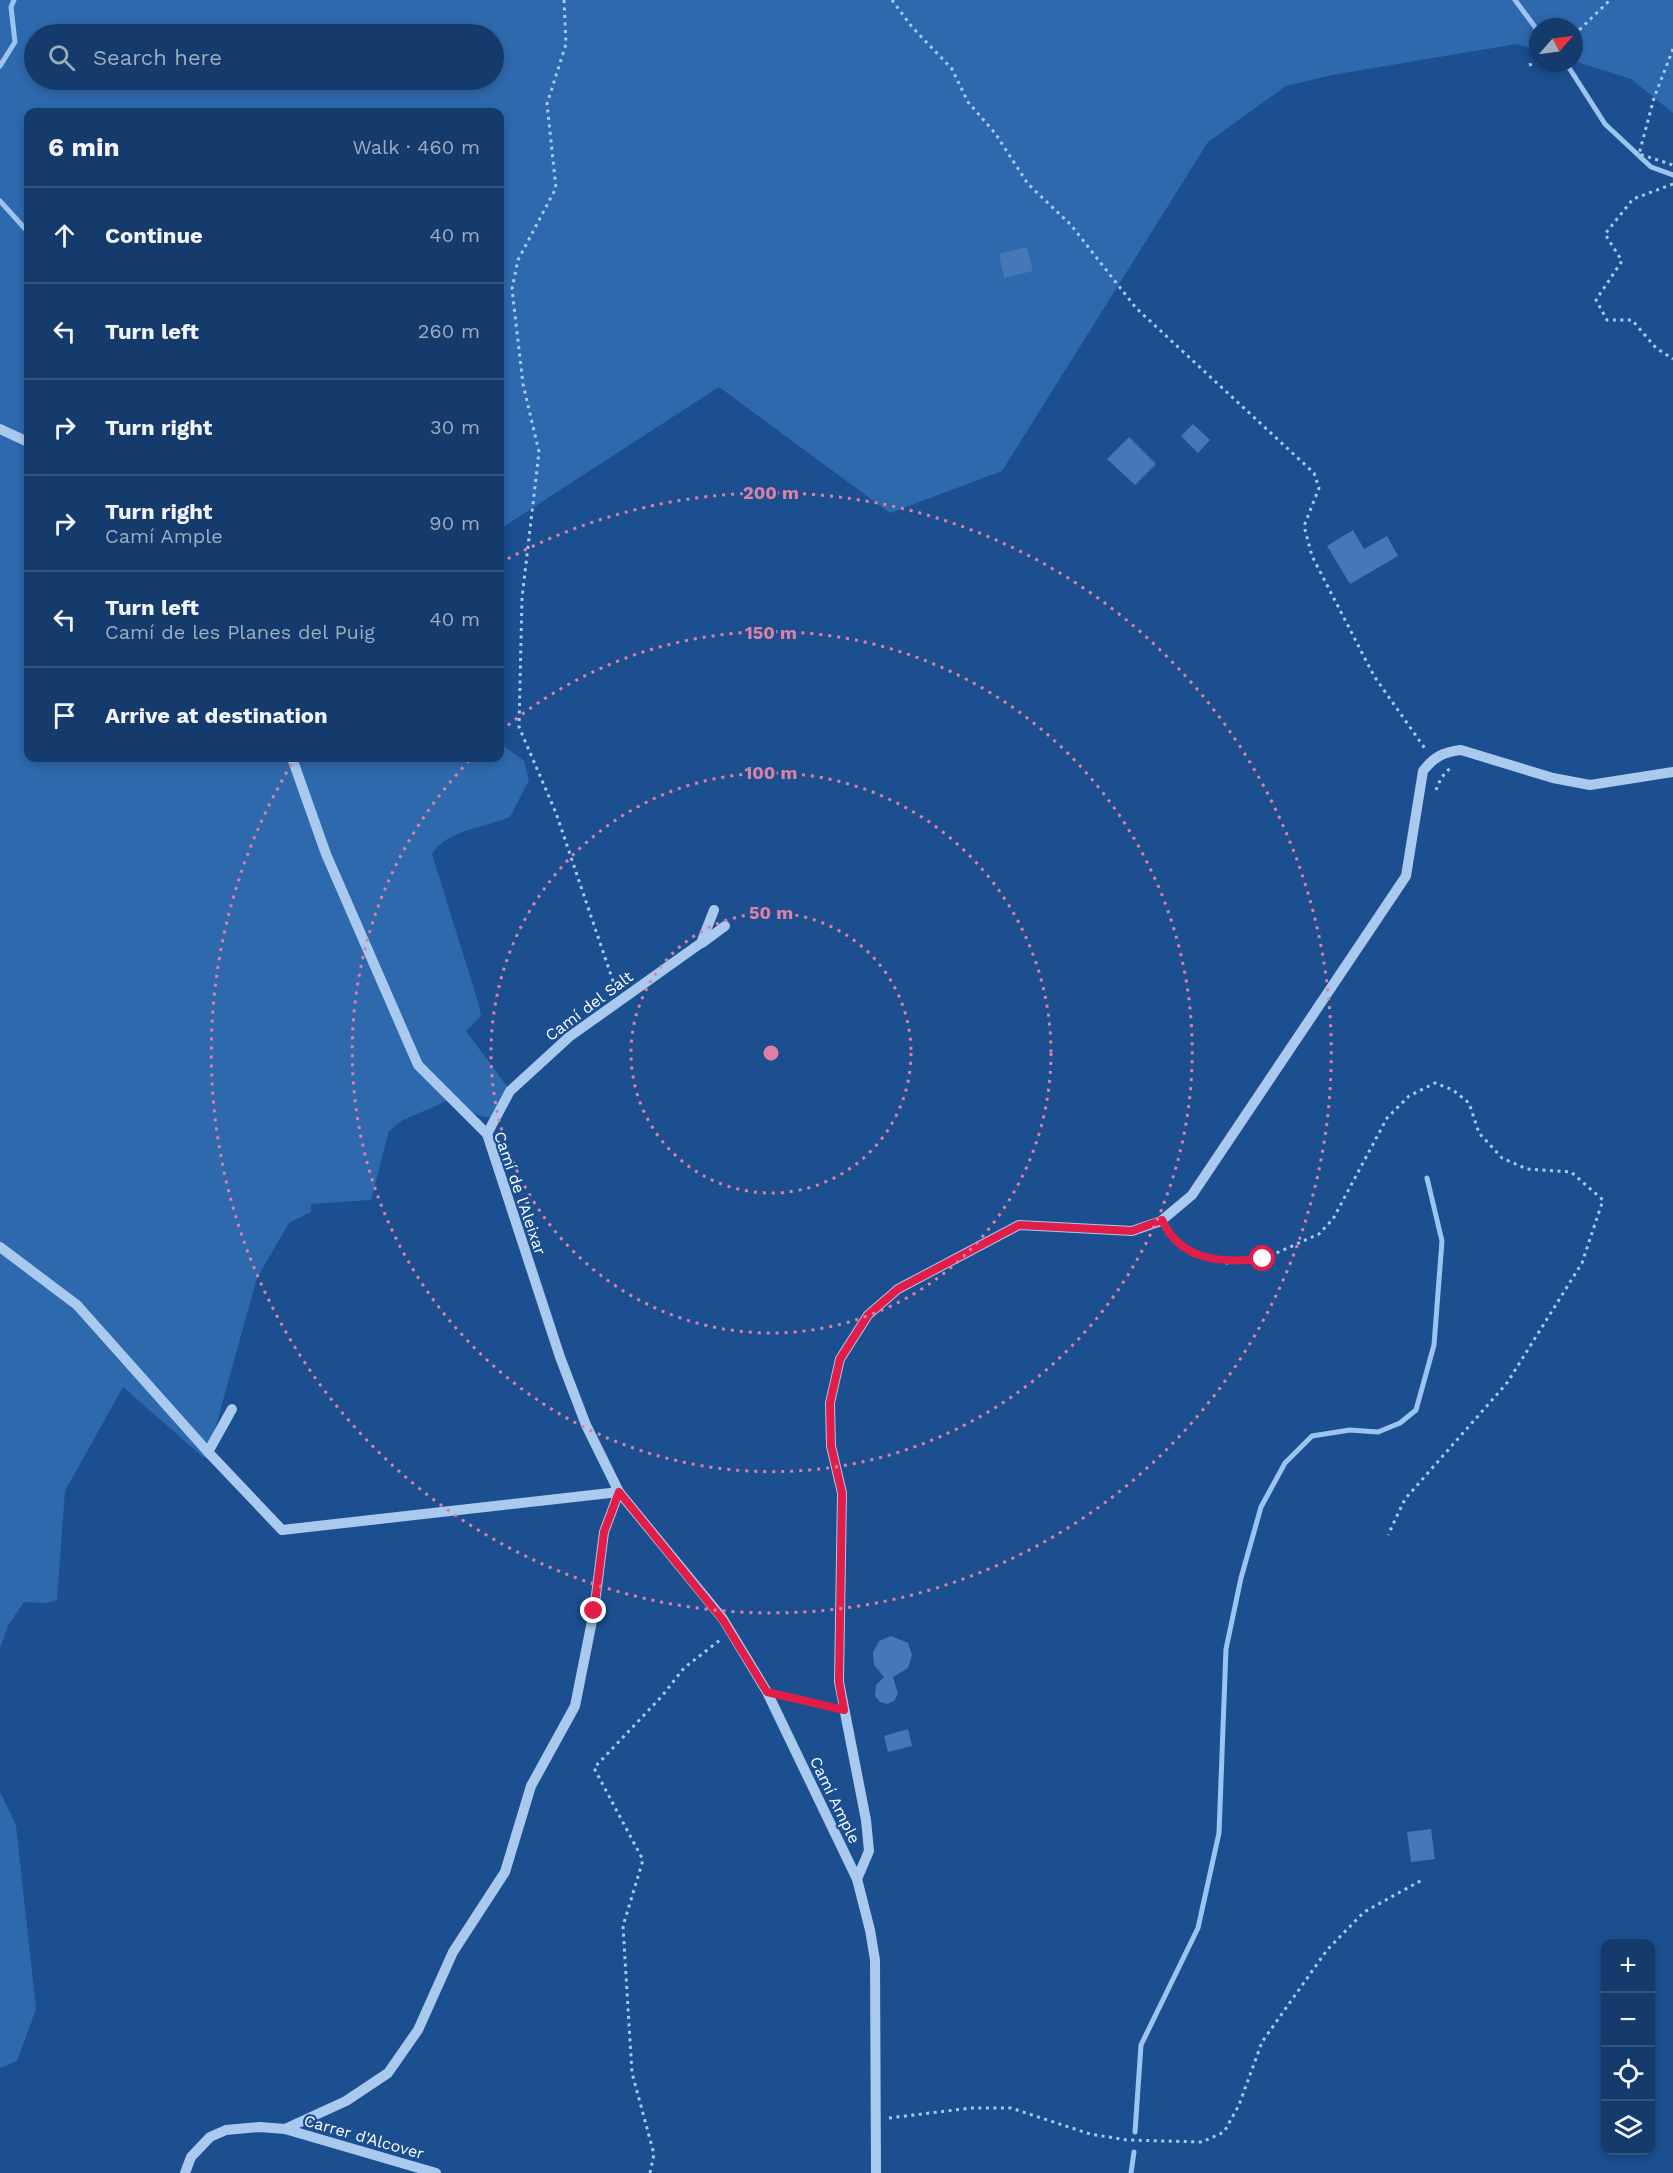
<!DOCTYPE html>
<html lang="en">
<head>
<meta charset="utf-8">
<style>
  :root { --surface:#143b6b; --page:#1d4271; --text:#f1f3f6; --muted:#9dadc1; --line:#33557e }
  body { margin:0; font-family:"Work Sans",sans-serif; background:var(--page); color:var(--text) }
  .controls { position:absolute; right:18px; bottom:18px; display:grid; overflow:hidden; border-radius:12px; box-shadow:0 3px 9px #0003 }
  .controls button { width:54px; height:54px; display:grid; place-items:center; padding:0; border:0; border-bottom:2px solid var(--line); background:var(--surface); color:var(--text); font:30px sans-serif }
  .compass { position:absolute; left:1529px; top:18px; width:54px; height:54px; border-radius:50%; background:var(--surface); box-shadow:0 3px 9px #0003; rotate:62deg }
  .stop { position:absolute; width:18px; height:18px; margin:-14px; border:4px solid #e11d48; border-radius:50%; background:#fff }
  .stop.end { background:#e11d48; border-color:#fff; box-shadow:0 2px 6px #0008 }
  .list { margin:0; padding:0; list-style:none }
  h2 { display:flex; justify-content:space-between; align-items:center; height:78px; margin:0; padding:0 24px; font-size:26px }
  h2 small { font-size:20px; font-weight:400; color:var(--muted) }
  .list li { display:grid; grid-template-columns:39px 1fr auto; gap:18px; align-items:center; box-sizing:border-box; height:96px; padding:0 24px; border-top:2px solid var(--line) }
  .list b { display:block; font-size:22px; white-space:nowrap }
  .list p { margin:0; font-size:20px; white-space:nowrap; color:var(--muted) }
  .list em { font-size:20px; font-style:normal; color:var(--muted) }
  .icon { flex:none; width:33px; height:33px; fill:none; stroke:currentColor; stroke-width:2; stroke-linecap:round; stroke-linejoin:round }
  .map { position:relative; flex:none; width:1673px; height:2173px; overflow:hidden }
  .search { position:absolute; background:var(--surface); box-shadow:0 3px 9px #0003; left:24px; top:24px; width:480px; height:66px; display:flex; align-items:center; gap:15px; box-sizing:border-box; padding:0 21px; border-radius:33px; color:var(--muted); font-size:22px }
  .panel { position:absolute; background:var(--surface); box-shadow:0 3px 9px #0003; left:24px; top:108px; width:480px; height:654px; border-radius:12px }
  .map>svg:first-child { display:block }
</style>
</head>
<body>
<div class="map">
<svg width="1673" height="2173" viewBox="0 0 1673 2173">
  <rect width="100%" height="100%" fill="#1b4f8f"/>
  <g fill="#2e69ad" fill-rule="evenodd">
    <path d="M0,0H1673V113L1631,79L1574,61V27H1538V51L1517,44L1332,75L1286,86L1208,142L1002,471L890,513L719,387L500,529V112H28V758H500V743L524,761L529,780L510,817C487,827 446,830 432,854L479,1005L481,1016L466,1031L509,1089L490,1117C475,1118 466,1107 456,1097L401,1121L389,1131L371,1200L311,1204V1212L289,1223L257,1278L212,1440L204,1458L123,1387L65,1491L57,1600L47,1603L24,1602L9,1624L0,1648ZM34,34H494V80H34Z"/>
    <path d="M0,1792L16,1825L36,2009L17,2061L0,2068Z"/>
  </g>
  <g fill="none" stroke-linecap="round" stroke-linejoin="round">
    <g stroke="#9cc4f0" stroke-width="5">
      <path d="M1515,0L1538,31"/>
      <path d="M1566,63L1605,124L1651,167L1673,175"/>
      <path d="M0,66L15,42L11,7L14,0"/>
      <path d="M0,201L28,232"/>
      <path d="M1135,2132L1141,2045L1198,1928L1219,1833L1226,1649L1241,1578L1261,1507L1285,1463L1312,1436L1350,1430L1378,1432L1400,1423L1416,1410L1434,1345L1442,1241L1427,1178"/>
      <path d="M1131,2173L1134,2152"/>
    </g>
  </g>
  <g fill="#4478b7">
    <path d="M1027,247L1033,271L1004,278L999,254Z"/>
    <path d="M1193,424L1210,440L1198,453L1181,436Z"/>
    <path d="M1129,437L1156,464L1135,485L1107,459Z"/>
    <path d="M1353,530L1364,549L1387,536L1398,556L1350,584L1327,546Z"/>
    <path d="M891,1636L908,1643L912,1655L908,1668L893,1677L898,1694L894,1701L887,1704L880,1702L875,1696L876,1685L884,1677L874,1665L873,1652L879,1641Z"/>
    <path d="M908,1729L912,1746L888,1752L884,1736Z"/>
    <path d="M1431,1829L1435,1859L1411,1862L1407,1832Z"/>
  </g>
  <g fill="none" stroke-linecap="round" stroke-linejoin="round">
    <g stroke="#a9c9ee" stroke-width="3" stroke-dasharray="3 4.5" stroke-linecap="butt">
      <path d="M564,0L566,44L547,104L556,188L518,260L512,289L523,384L539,452L522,598L519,727L556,813L615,987"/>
      <path d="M892,0L912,27L952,69L968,102L995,133L1028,184L1071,225L1136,308L1314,473L1319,488L1304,526L1312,556L1374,676L1426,750"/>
      <path d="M1574,35L1610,0"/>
      <path d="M1673,49L1654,98L1639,154L1673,165"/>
      <path d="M1529,65L1538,62"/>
      <path d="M1673,184L1633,199L1605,234L1622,261L1596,300L1607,320H1632L1656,348L1673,359"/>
      <path d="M1436,790L1441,778L1450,768"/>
      <path d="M1167,1232L1197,1255L1227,1263L1263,1259L1319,1234L1333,1219L1387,1118L1409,1096L1435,1083L1453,1090L1469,1103L1479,1133L1502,1158L1527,1169L1571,1172L1603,1200L1582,1263L1507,1383L1405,1499L1388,1535"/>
      <path d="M786,1697L829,1706"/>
      <path d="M889,2118L971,2108H1011L1090,2134L1127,2140L1202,2142L1224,2132L1239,2105L1262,2042L1327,1950L1364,1912L1422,1880"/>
      <path d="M650,2173L654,2154L632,2073L623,1926L643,1860L594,1768L662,1696L684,1668L720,1640"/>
    </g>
    <g stroke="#a9c9ee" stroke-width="10">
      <path d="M0,429L28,442"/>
      <path d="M292,758L326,854L418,1065L487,1134L560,1357L586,1425L619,1492L723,1619L767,1692L857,1879L870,1930L875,1960L876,2173"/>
      <path d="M702,943L725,926"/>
      <path d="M487,1134L510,1091L569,1037L701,943L714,910"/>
      <path d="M0,1247L77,1305L208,1452L282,1530L619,1492"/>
      <path d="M208,1452L232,1409"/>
      <path d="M857,1879L869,1851L866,1820L839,1682L842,1493L831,1446L830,1403L840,1359L868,1315L898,1289L1019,1225L1132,1231L1161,1221L1192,1195L1406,876L1423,771C1434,757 1443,752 1461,750L1553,778L1590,785L1673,772"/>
      <path d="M285,2129L436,2173"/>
      <path d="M185,2173L191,2157L210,2137L226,2130L260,2127L285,2129L346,2101L388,2073L418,2030L453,1952L505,1872L531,1786L575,1706L594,1611L604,1532L619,1492"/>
    </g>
  </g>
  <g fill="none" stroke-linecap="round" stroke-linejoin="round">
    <path stroke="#e11d48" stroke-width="8" d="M594,1611L604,1532L619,1492L723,1620L767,1692L844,1710L839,1682L842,1493L831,1446L830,1403L840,1359L868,1315L898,1289L1019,1225L1132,1231L1162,1220C1181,1262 1223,1263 1263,1259"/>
  </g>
  <g fill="none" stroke="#dd80a5" stroke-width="3" stroke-dasharray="3 6">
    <circle cx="771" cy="1053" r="140"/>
    <circle cx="771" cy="1053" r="280"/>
    <path d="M501 731A420 420 0 1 1 471 759"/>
    <path d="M500 563A560 560 0 1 1 294 760"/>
  </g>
  <g text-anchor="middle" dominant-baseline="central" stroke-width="4.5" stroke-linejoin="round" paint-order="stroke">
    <g font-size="16" fill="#fff" stroke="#1b4f8f">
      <text transform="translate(589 1006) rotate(-37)">Camí del Salt</text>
      <text transform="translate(520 1193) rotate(71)">Camí de l'Aleixar</text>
      <text transform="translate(835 1800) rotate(64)">Camí Ample</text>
      <text transform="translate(364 2137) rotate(16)">Carrer d'Alcover</text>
    </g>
  </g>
  <circle cx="771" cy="1053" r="9" fill="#dd80a5" stroke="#1b4f8f" stroke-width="3"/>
  <g font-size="18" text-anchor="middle" font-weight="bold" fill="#dd80a5" stroke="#1b4f8f" stroke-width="4.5" stroke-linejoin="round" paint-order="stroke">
    <text x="771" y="499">200 m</text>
    <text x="771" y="639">150 m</text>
    <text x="771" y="779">100 m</text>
    <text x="771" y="919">50 m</text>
  </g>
</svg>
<div class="controls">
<button>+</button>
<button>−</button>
<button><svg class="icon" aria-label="locate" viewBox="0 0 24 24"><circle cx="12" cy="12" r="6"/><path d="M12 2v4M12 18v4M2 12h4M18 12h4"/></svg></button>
<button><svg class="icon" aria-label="layers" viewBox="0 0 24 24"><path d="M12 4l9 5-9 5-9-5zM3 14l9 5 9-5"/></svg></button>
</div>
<svg class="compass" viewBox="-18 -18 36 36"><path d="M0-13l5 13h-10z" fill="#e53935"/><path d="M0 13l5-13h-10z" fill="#9dadc1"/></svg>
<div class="stop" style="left:1263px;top:1259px"></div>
<div class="stop end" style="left:594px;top:1611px"></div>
<div class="search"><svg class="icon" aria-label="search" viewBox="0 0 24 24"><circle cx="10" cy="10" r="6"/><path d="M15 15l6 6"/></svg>Search here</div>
<section class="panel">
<h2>6 min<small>Walk · 460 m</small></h2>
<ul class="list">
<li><svg class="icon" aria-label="ahead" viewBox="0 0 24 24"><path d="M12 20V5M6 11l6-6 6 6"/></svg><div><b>Continue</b></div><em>40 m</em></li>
<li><svg class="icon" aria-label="left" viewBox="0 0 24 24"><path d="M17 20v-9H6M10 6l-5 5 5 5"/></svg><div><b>Turn left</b></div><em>260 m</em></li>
<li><svg class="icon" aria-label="right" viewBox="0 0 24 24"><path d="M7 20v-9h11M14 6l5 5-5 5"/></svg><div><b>Turn right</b></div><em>30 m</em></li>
<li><svg class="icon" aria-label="right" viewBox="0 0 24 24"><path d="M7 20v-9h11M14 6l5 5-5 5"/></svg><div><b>Turn right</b><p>Camí Ample</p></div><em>90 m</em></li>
<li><svg class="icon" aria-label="left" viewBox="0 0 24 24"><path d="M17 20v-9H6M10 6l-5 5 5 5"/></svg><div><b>Turn left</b><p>Camí de les Planes del Puig</p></div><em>40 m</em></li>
<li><svg class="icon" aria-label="arrive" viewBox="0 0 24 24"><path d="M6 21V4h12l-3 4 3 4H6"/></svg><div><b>Arrive at destination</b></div></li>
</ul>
</section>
</div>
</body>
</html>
